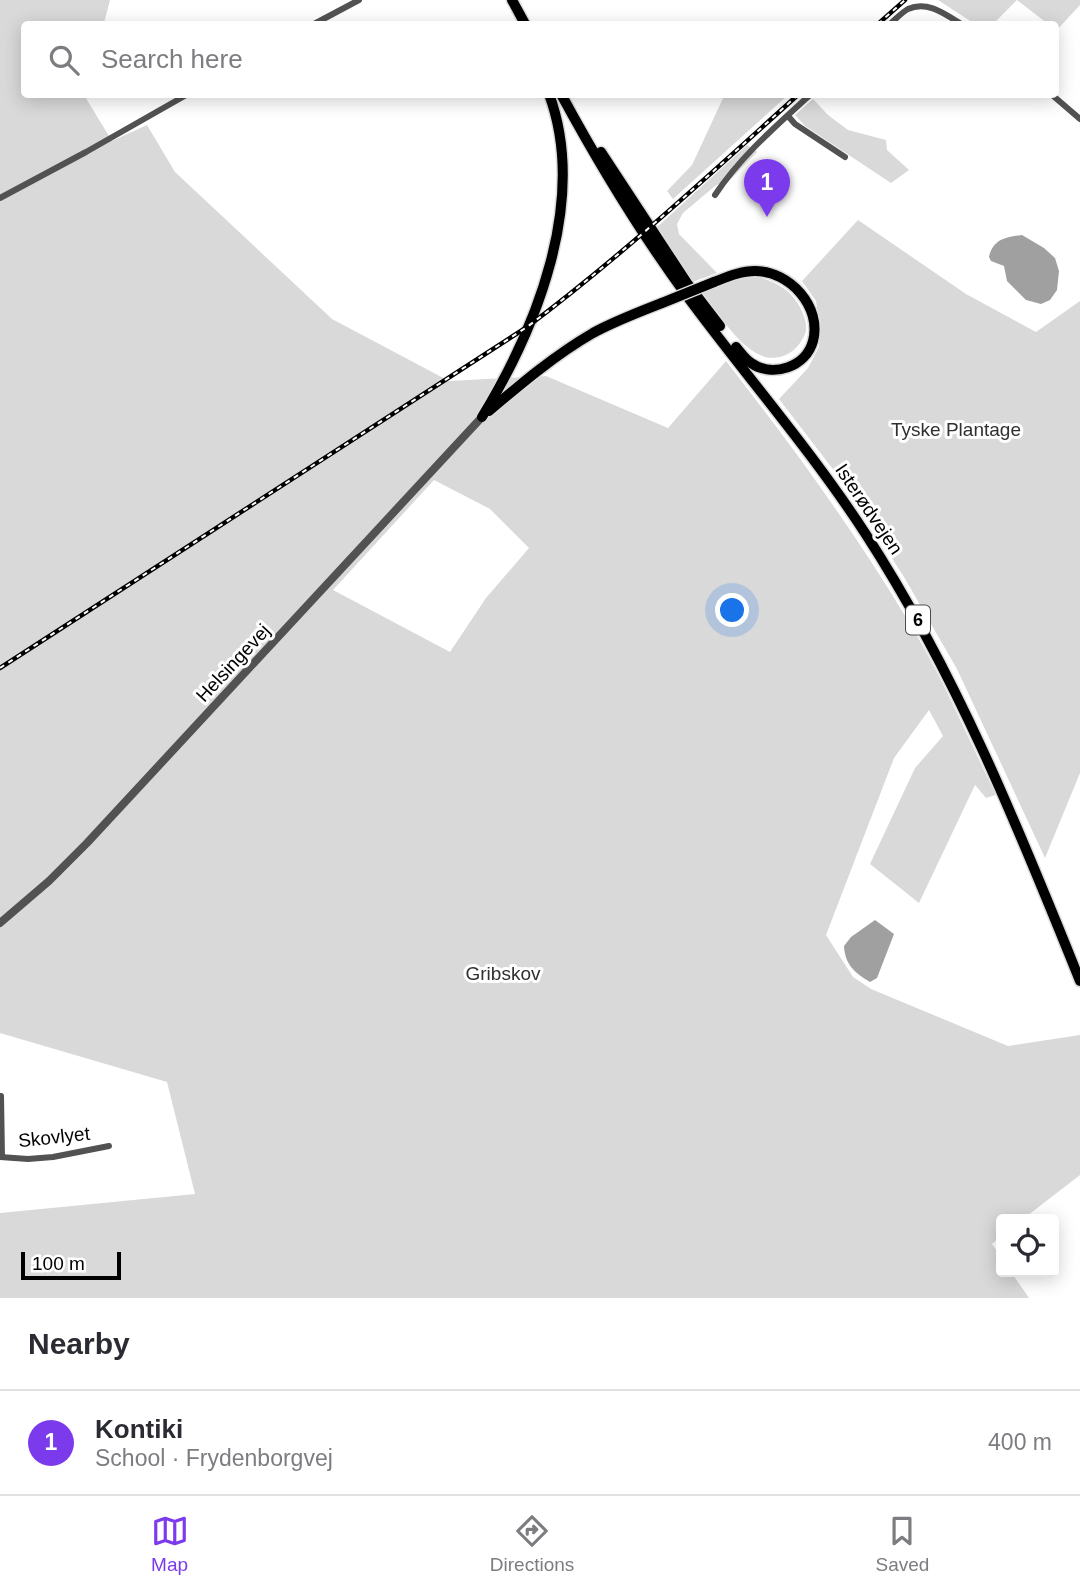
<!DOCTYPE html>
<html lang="en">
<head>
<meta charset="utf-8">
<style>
  :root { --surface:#fff; --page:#f2f2f3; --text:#2b2b33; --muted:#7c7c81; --line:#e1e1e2; --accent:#7c3aed }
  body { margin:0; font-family:Helvetica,sans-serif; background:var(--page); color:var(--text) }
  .controls { position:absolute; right:21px; bottom:21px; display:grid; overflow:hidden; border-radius:7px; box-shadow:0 4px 18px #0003 }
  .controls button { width:63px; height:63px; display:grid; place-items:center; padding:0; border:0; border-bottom:2px solid var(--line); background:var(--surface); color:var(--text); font:35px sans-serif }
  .scale { position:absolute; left:21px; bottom:18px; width:100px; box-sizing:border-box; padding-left:7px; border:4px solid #000; border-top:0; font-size:19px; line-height:24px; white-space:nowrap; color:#000; -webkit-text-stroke:5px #fff; paint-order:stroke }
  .you { position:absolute; left:733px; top:611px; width:24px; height:24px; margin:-18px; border:5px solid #fff; border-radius:50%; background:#1a73e8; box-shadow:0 0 0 10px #1a73e833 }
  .badge { display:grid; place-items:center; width:46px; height:46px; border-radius:50%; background:var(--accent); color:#fff; font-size:23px; font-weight:700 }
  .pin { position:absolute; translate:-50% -58px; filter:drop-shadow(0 2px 4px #0008) }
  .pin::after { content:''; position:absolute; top:37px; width:24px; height:21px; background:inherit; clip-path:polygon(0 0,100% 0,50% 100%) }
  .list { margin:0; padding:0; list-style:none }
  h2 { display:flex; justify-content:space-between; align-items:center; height:91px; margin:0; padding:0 28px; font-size:30px }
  h2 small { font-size:23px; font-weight:400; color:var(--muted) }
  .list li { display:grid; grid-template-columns:46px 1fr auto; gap:21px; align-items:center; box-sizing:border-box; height:105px; padding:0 28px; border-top:2px solid var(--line) }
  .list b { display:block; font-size:26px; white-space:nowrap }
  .list p { margin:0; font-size:23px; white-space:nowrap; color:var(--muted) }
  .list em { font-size:23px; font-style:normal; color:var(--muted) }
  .icon { flex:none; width:38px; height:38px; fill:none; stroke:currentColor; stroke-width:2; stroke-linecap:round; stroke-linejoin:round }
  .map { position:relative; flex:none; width:1080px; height:1298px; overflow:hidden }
  .search { position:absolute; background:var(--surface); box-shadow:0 4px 18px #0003; left:21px; right:21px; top:21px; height:77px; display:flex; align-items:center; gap:18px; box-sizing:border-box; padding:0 24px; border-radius:7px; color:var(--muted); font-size:26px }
  .sheet { height:196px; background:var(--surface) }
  nav { display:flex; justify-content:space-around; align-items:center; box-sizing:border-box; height:98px; border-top:2px solid var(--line); background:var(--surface); font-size:19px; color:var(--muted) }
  nav a { display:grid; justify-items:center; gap:4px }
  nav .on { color:var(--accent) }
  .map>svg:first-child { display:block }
</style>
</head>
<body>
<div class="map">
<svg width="1080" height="1298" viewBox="0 0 1080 1298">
  <rect width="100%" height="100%" fill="#fff"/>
  <g fill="#d9d9d9" fill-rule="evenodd">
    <path d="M0,0H110L104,23L101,24H24V94L84,95L112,141L147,125L175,172L332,319L449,381L546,376L668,428L726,361C789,442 850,525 904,614C940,671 966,734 996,795L986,798L975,785L919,903L870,864L915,768L943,736L929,710L894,758L826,935L853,977L871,989L1008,1046L1080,1035V1175L1023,1219H1001V1236L992,1244L1001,1257V1272H1011L1029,1298H0V1213L195,1194L167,1082L0,1033ZM434,480L490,509L529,548L486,598L450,652L333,590Z"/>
    <path d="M938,0H1080V5L1056,31V24H1048L1017,0L993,24H975Z"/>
    <path d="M725,94L788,95L673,199L667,191L692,165Z"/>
    <path d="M813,99L828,115L848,130L886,140L887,150L909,170L891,183L805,126L795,115Z"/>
    <path d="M747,145L757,152L733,177L715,186L683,213L677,224L679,234L717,273L692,282L655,229Z"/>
    <path d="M858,220L966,294L1036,332L1080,301V773L1045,858L957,669L904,577L842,481L779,399L808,368L819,347L820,328L816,301L802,281Z"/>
    <path d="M754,276C775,281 791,289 801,309C804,316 807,323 806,330C806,333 803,338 802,340C792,357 772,363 756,353C733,339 718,312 702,292L735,278Z"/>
  </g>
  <g fill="#a0a0a0">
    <path d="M1022,235L1044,248L1055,258L1059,271L1057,290L1050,300L1041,304L1026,300L1007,281L1004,266L991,261L989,257C993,239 1006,237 1022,235Z"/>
    <path d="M875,920L894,934L877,978L870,982C855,973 845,965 844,946L851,937Z"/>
  </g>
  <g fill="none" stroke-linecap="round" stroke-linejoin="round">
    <g stroke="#dbdbdb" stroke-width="13">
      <g id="trunk">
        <path d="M512,0L525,24"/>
        <path d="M561,94C599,164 640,232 687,296C746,376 811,450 865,533C956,673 1018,827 1080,981"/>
        <path d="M601,152L687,283L720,326"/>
        <path d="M714,282C727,277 741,271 755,271C790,271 822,307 813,341C806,367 773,378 751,363C745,359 741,353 736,347"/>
        <path d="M489,411C522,383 555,355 593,333C615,321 639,312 662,303"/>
        <path d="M482,417C537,327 588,200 549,94"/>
      </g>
    </g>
    <g stroke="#525252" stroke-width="6">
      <path d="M314,24L359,0"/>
      <path d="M890,24C896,19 901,13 908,9C927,0 945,14 961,24"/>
      <path d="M1051,94L1080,119"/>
      <path d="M788,116L795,124L845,157"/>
      <path d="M715,195C741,156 776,126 811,94"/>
      <path d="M0,198L86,152L188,94"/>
      <path d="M1,1096L2,1157"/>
      <path d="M0,1157L28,1159L53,1157L109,1146"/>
    </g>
    <path stroke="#525252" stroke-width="8" d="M0,923L49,881L87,843L482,417"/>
    <use href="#trunk" stroke="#000" stroke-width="10"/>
    <g stroke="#000" stroke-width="4.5">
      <g id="rail">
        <path d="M878,24L905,0"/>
        <path d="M0,668L527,327C623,255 710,174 799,94"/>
      </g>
    </g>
    <use href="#rail" stroke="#fff" stroke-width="2" stroke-dasharray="5" stroke-linecap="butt"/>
    <g stroke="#dbdbdb" stroke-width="13" stroke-linecap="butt">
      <path id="trunk-bridge" d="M662,303L714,282"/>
    </g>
    <use href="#trunk-bridge" stroke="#000" stroke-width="10"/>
  </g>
  <g text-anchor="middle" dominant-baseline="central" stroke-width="6" stroke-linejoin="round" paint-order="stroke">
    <rect fill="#fff" stroke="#4c4c4c" stroke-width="2" x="906" y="605.5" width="24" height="29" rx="5"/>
    <g font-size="18" font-weight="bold" fill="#000">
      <text x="918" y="620">6</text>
    </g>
    <g font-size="19" fill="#303030" stroke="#fff">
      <text x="956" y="429">Tyske Plantage</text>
      <text x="503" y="973">Gribskov</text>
    </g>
    <g font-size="19" fill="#000" stroke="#fff">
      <text transform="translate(869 509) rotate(56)">Isterødvejen</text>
      <text transform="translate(233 663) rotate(-47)">Helsingevej</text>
      <text transform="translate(54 1137) rotate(-6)">Skovlyet</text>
    </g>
  </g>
</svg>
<div class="controls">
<button><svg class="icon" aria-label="locate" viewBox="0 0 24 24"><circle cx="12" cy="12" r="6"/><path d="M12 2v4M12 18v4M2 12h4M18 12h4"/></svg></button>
</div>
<div class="scale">100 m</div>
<div class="you"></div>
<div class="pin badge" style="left:767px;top:217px">1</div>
<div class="search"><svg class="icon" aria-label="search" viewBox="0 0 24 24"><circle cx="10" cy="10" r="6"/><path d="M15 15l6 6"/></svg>Search here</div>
</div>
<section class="sheet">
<h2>Nearby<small></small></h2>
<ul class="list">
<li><span class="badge">1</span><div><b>Kontiki</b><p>School · Frydenborgvej</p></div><em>400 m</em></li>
</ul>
</section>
<nav>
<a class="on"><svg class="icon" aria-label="map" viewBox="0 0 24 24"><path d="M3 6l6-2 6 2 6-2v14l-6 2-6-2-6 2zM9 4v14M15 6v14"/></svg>Map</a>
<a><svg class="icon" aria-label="directions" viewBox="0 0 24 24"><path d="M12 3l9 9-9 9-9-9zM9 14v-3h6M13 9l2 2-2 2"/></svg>Directions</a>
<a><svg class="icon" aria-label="saved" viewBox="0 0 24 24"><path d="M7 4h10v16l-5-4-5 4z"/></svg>Saved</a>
</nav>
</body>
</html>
